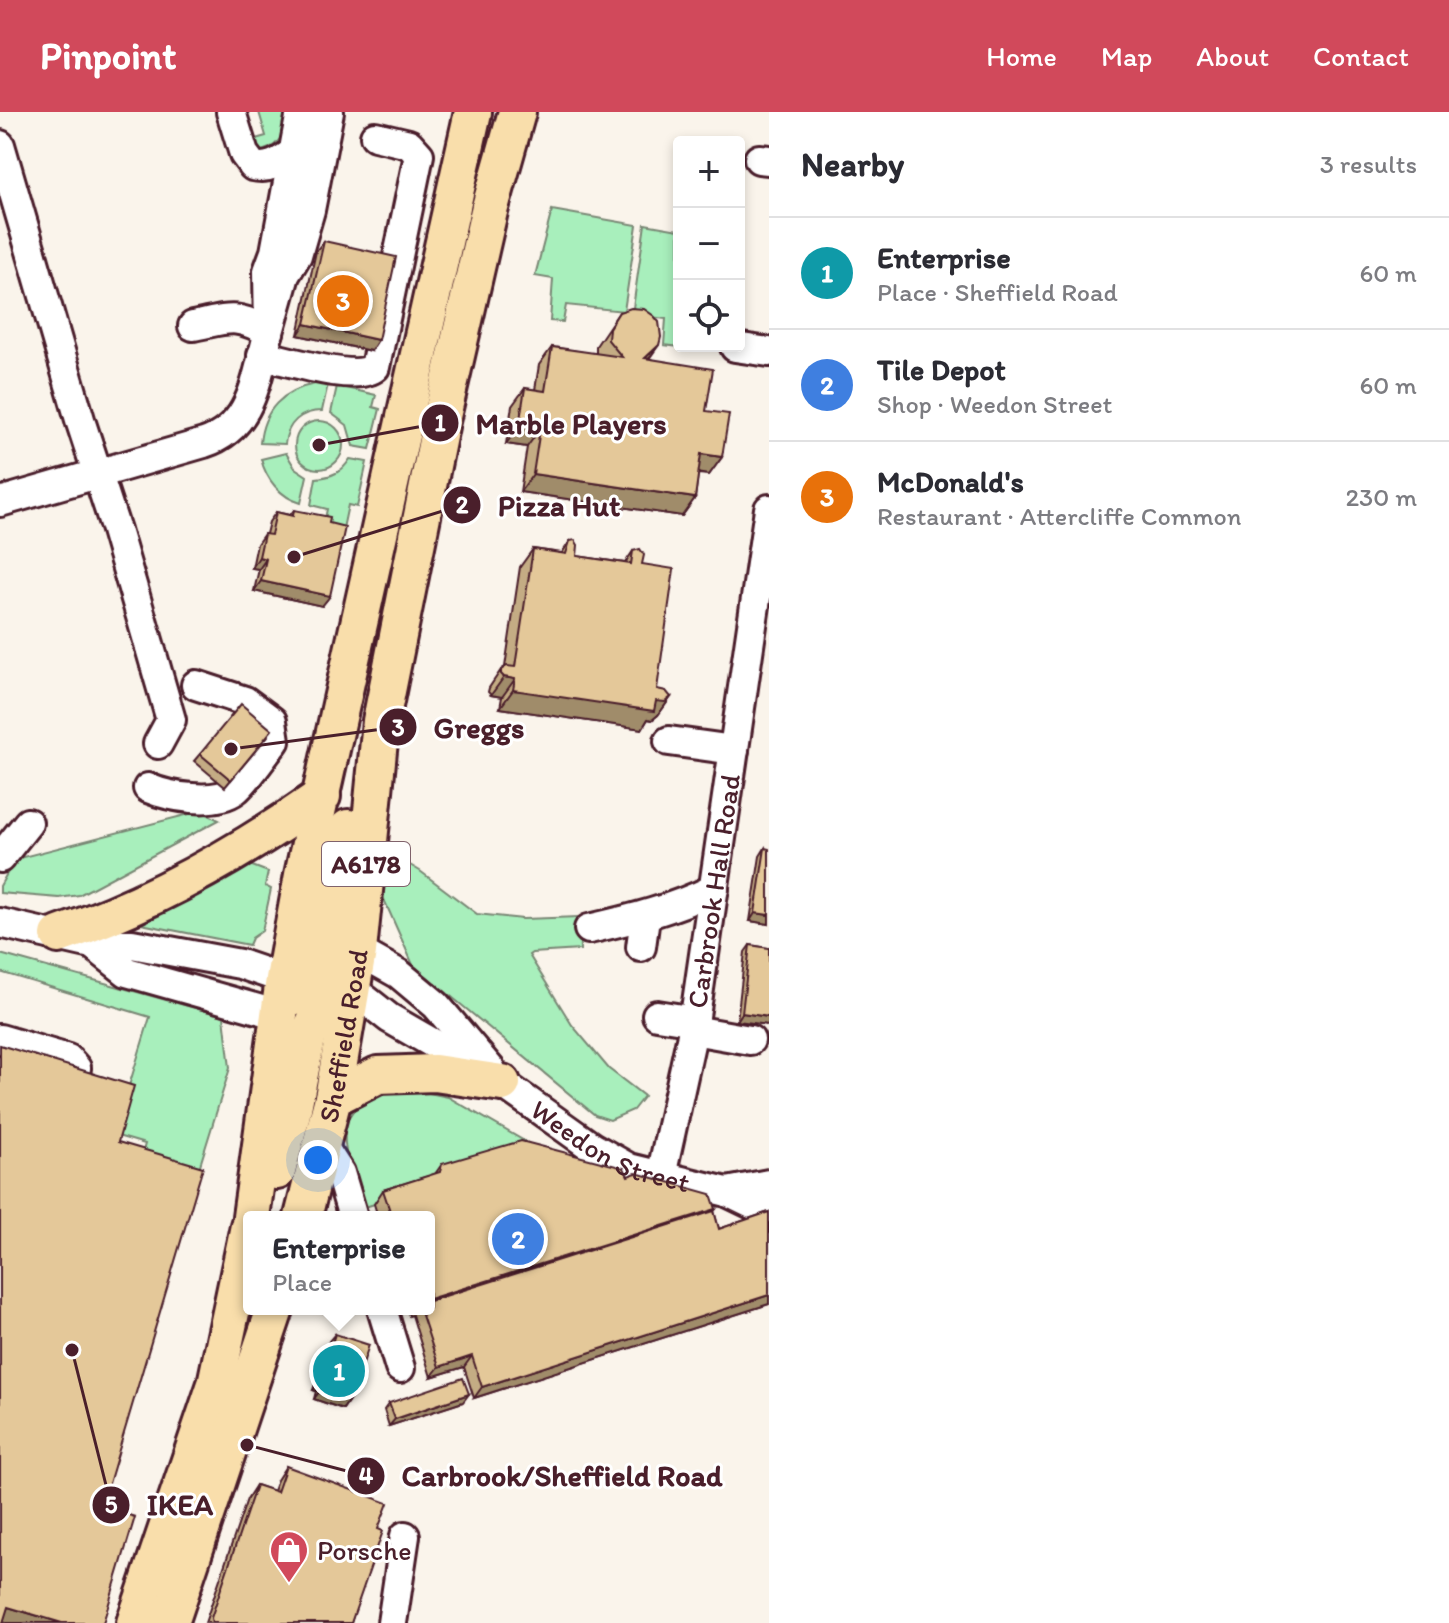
<!DOCTYPE html>
<html lang="en">
<head>
<meta charset="utf-8">
<style>
  :root { --surface:#fff; --page:#f2f2f3; --text:#2b2b33; --muted:#7c7c81; --line:#e1e1e2; --accent:#d1495b }
  body { margin:0; font-family:Itim,sans-serif; background:var(--page); color:var(--text) }
  .controls { position:absolute; right:24px; top:24px; display:grid; overflow:hidden; border-radius:8px; box-shadow:0 4px 12px #0003 }
  .controls button { width:72px; height:72px; display:grid; place-items:center; padding:0; border:0; border-bottom:2px solid var(--line); background:var(--surface); color:var(--text); font:40px sans-serif }
  .you { position:absolute; left:318px; top:1048px; width:28px; height:28px; margin:-20px; border:6px solid #fff; border-radius:50%; background:#1a73e8; box-shadow:0 0 0 12px #1a73e833 }
  .badge { display:grid; place-items:center; width:52px; height:52px; border-radius:50%; background:var(--accent); color:#fff; font-size:26px; font-weight:700 }
  .pin { position:absolute; translate:-50% -50%; border:4px solid #fff; box-shadow:0 2px 8px #0006 }
  .popup { position:absolute; left:243px; top:1099px; width:192px; height:104px; box-sizing:border-box; display:grid; place-content:center; border-radius:8px; background:var(--surface); filter:drop-shadow(0 2px 6px #0005); font-size:26px; white-space:nowrap; color:var(--muted) }
  .popup b { font-size:30px; color:var(--text) }
  .popup::after { content:''; position:absolute; left:50%; top:100%; margin-left:-16px; border:16px solid transparent; border-top-color:var(--surface) }
  .list { margin:0; padding:0; list-style:none }
  h2 { display:flex; justify-content:space-between; align-items:center; height:104px; margin:0; padding:0 32px; font-size:34px }
  h2 small { font-size:26px; font-weight:400; color:var(--muted) }
  .list li { display:grid; grid-template-columns:52px 1fr auto; gap:24px; align-items:center; box-sizing:border-box; height:112px; padding:0 32px; border-top:2px solid var(--line) }
  .list b { display:block; font-size:30px; white-space:nowrap }
  .list p { margin:0; font-size:26px; white-space:nowrap; color:var(--muted) }
  .list em { font-size:26px; font-style:normal; color:var(--muted) }
  .icon { flex:none; width:44px; height:44px; fill:none; stroke:currentColor; stroke-width:2; stroke-linecap:round; stroke-linejoin:round }
  .map { position:relative; flex:none; width:769px; height:1511px; overflow:hidden }
  header { display:flex; align-items:center; gap:48px; box-sizing:border-box; height:112px; padding:0 40px; background:var(--accent); color:#fff }
  header strong { font-size:38px }
  nav { display:flex; gap:44px; margin-inline-start:auto; font-size:28px }
  main { display:flex }
  aside { flex:1; background:var(--surface) }
  .map>svg:first-child { display:block }
</style>
</head>
<body>
<header>
<strong>Pinpoint</strong>
<nav><a>Home</a><a>Map</a><a>About</a><a>Contact</a></nav>
</header>
<main>
<div class="map">
<svg width="769" height="1511" viewBox="0 0 769 1511">
  <rect width="100%" height="100%" fill="#faf4eb"/>
  <filter id="ink" filterUnits="userSpaceOnUse"><feTurbulence type="fractalNoise" baseFrequency=".0125" numOctaves="2"/><feDisplacementMap in="SourceGraphic" scale="16" xChannelSelector="R" yChannelSelector="G"/><feConvolveMatrix kernelMatrix="1 2 1 2 8 2 1 2 1" color-interpolation-filters="sRGB"/></filter>
  <g filter="url(#ink)">
    <g fill="#a8efbc" stroke="#798774" stroke-width="2">
      <path d="M259,0H289C284,22 280,38 254,40L252,28L266,24Z"/>
      <path d="M552,98L637,113L624,199L566,193L563,210L550,209L553,167L535,164Z"/>
      <path d="M645,112L679,118V234H697V237L664,233L666,207L632,203Z"/>
      <path d="M315,272H328L322,299C301,299 287,311 285,332L260,331C263,298 283,278 315,272Z"/>
      <path d="M337,274L376,283L373,295L380,297L370,337L353,334L347,313L331,301Z"/>
      <circle cx="319" cy="333" r="24"/>
      <path d="M286,341L295,356L307,364L301,391C280,385 266,367 261,347Z"/>
      <path d="M350,347L367,350L357,395L348,393L341,426L322,422L327,397L311,393L316,366C332,365 342,360 350,347Z"/>
      <path d="M201,699L219,708L79,783L59,786L0,781V774L15,747Z"/>
      <path d="M388,740L420,759L477,802L523,807L579,805L580,838L532,841L529,843L572,913L609,957L644,984L633,998L610,1008L595,1003L413,853L382,783L384,742Z"/>
      <path d="M247,752L268,760L265,774L271,777L262,819L252,826L249,833L131,810Z"/>
      <path d="M0,842L224,904L230,956L197,1063L141,1046L145,1032L114,1023L150,905L0,860Z"/>
      <path d="M415,978L448,985L580,1061L431,1074L362,1096C340,1028 323,984 415,978Z"/>
    </g>
    <g fill="none" stroke-linecap="round" stroke-linejoin="round">
      <g stroke="#4a1f2b" stroke-width="34">
        <g id="minor">
          <path d="M231,0L244,42L253,54C270,58 281,49 294,40"/>
          <path d="M301,0L275,140L268,159L269,220L285,163L297,143L310,98L329,0"/>
          <path d="M0,33L81,311L116,418L171,608L158,632"/>
          <path d="M759,47L769,48"/>
          <path d="M735,235L769,240"/>
          <path d="M262,243C286,248 357,271 375,255L419,43L409,32L375,24"/>
          <path d="M0,390L204,331C254,315 256,264 269,220C235,201 229,207 193,214"/>
          <path d="M669,629L734,638"/>
          <path d="M148,676C169,685 215,693 235,678C246,670 265,641 275,629L272,609L245,589L196,573"/>
          <path d="M0,746L28,711"/>
          <path d="M0,811L92,832H132L240,852L284,867"/>
          <path d="M589,817C633,807 673,797 714,777"/>
          <path d="M92,832L127,860L279,903"/>
          <path d="M641,835L645,805"/>
          <path d="M358,839L399,862L436,893L491,958"/>
          <path id="s1" d="M351,876L389,906L502,971L592,1035L629,1056L727,1080L758,1095L769,1096"/>
          <path d="M657,903L695,909"/>
          <path d="M693,918L750,928"/>
          <path d="M0,927L68,947L76,956L73,972"/>
          <path d="M322,1033L340,1061L353,1105"/>
          <path id="s2" d="M661,1064L693,918L769,397"/>
          <path d="M727,1080L769,1072"/>
          <path d="M382,1197L400,1256"/>
          <path d="M392,1511L405,1424"/>
        </g>
      </g>
      <g stroke="#4a1f2b" stroke-width="42">
        <g id="major">
          <path d="M59,823C152,791 242,740 322,684"/>
          <path d="M301,884L316,865L321,849L348,716"/>
          <path d="M333,986L378,963L435,961L502,971"/>
          <path d="M277,1059L292,1001L307,926L337,864L349,849"/>
          <path d="M251,1105L284,867L303,763L473,0"/>
          <path id="s3" d="M303,1105L333,986L358,839L381,609L441,309L489,99L517,0"/>
          <path d="M135,1511L216,1272L249,1114"/>
          <path d="M170,1511L275,1197"/>
        </g>
      </g>
      <use href="#minor" stroke="#fff" stroke-width="28"/>
      <use href="#major" stroke="#f9deab" stroke-width="36"/>
    </g>
    <g fill="#c4ac84" stroke="#4a1f2b" stroke-width="2">
      <path d="M324,129L371,239L298,223L316,139Z"/>
      <path d="M619,200L649,247L706,299L722,345L709,363L698,362L695,386L682,404L520,380L527,335L506,332L512,294L525,276L535,278L539,253L552,235L596,242V234Z"/>
      <path d="M294,398L329,411L330,484L322,494L254,479L259,457L252,456L257,432L264,422H266L269,410L276,400L290,403Z"/>
      <path d="M570,429L577,444L625,451L633,439L642,452L657,577L671,585L658,603L652,608L648,607L642,617L500,596L502,585L491,583L488,580L489,576L501,558L505,555L520,455L533,437L562,441Z"/>
      <path d="M267,625L225,675L194,649L200,642Z"/>
      <path d="M765,736L769,812L750,809L760,744Z"/>
      <path d="M750,833L769,836V913L737,909L745,840Z"/>
      <path d="M442,1052L628,1064L714,1099L719,1117L769,1100V1192L474,1286L464,1255L431,1265L412,1203L409,1204L407,1197H429V1105H378L374,1092L383,1078L435,1062Z"/>
      <path d="M335,1222L353,1282L343,1297L314,1287L316,1279L313,1278L329,1229Z"/>
      <path d="M463,1290L389,1314L384,1298L389,1291Z"/>
      <path d="M286,1354L378,1417L351,1511H205L247,1387L256,1373L273,1379L277,1368Z"/>
    </g>
    <g fill="#a08c6b" stroke="#4a1f2b" stroke-width="2">
      <path d="M305,212L378,228L371,239L298,223Z"/>
      <path d="M659,233L646,251L645,246Z"/>
      <path d="M519,314L540,317L527,335L506,332Z"/>
      <path d="M701,342L722,345L709,363L689,360Z"/>
      <path d="M533,362L695,386L682,404L520,380Z"/>
      <path d="M259,445L266,447L259,457L252,456Z"/>
      <path d="M261,469L330,484L322,494L254,479Z"/>
      <path d="M504,565L515,567L502,585L491,583Z"/>
      <path d="M513,578L656,589L671,585L658,603L652,608L648,607L642,617L500,596Z"/>
      <path d="M755,801L769,803V812L750,809Z"/>
      <path d="M742,901L769,905V913L737,909Z"/>
      <path d="M716,1097L706,1110L429,1197V1187Z"/>
      <path d="M769,1183V1192L474,1286L482,1275Z"/>
      <path d="M472,1244L464,1255L431,1265L439,1255Z"/>
      <path d="M319,1271L322,1272L316,1279L313,1278Z"/>
      <path d="M319,1280L350,1281L353,1282L343,1297L314,1287Z"/>
      <path d="M469,1282L463,1290L389,1314L395,1307Z"/>
      <path d="M8,1495L62,1511H6L0,1509Z"/>
    </g>
    <g fill="#e4c899" stroke="#4a1f2b" stroke-width="2">
      <path d="M324,129L396,145L378,228L305,212Z"/>
      <path d="M631,196L644,197L654,204L659,210L661,225L659,233L645,246L713,257L706,299L729,302L722,345L701,342L695,386L533,362L540,317L519,314L525,276L545,279L552,235L622,245L608,228L609,216L619,200Z"/>
      <path d="M294,398L330,405L329,411L345,415L330,484L261,469L266,447L259,445L264,422L271,423L276,400L293,404Z"/>
      <path d="M575,428L578,433L577,444L631,452L633,439L640,437L644,443L642,452L674,457L657,577L666,579L671,585L665,590L656,589L654,599L513,578L515,567L504,565L501,562V558L507,554L515,555L533,437L566,442L570,429Z"/>
      <path d="M241,592L272,618L231,668L200,642Z"/>
      <path d="M765,736L769,737V803L755,801Z"/>
      <path d="M750,833L769,836V905L742,901Z"/>
      <path d="M0,933L134,974L118,1030L203,1055L102,1395L135,1405L103,1511H62L8,1495L3,1511H0Z"/>
      <path d="M521,1029L624,1056L628,1064L636,1061L711,1082L716,1097L429,1187V1105H392L383,1078L440,1060L442,1052Z"/>
      <path d="M714,1099L719,1117L769,1100V1183L482,1275L472,1244L439,1255L420,1197H429V1189Z"/>
      <path d="M335,1222L369,1233L353,1282L350,1281L348,1289L319,1280L322,1272L319,1271Z"/>
      <path d="M463,1266L469,1282L395,1307L389,1291Z"/>
      <path d="M286,1354L388,1391L378,1417L383,1419L351,1511H212L211,1506L256,1373L277,1380Z"/>
    </g>
  </g>
  <defs>
    <g id="shop-pin" transform="scale(2)"><path d="M0 17L-7.5 6A9.5 9.5 0 1 1 7.5 6Z" fill="#d1495b" stroke="#fff"/><path d="M-5-2.5h2.3a2.7 3.5 0 0 1 5.4 0H5L5.5 6h-11ZM-1.5-2.5h3a1.5 2.3 0 0 0-3 0Z" fill="#fff"/></g>
  </defs>
  <g fill-rule="evenodd">
    <use href="#shop-pin" x="289" y="1438"/>
  </g>
  <g text-anchor="middle" dominant-baseline="central" stroke-width="6" stroke-linejoin="round" paint-order="stroke">
    <rect fill="#fff" stroke="#80626b" stroke-width="2" x="322" y="730" width="88" height="44" rx="6"/>
    <g font-size="26" font-weight="bold" fill="#4a1f2b">
      <text x="366" y="752">A6178</text>
    </g>
    <g font-size="28" fill="#4a1f2b" stroke="#fff">
      <text stroke="none"><textPath href="#s2" startOffset="290">Carbrook Hall Road</textPath></text>
      <text stroke="none"><textPath href="#s3" startOffset="186">Sheffield Road</textPath></text>
      <text stroke="none"><textPath href="#s1" startOffset="306">Weedon Street</textPath></text>
    </g>
    <g font-size="28" fill="#4a1f2b" stroke="#fff" text-anchor="start">
      <text x="317" y="1438">Porsche</text>
    </g>
  </g>
  <path fill="none" stroke="#4a1f2b" stroke-width="3" d="M319 333L440 311M294 445L462 393M231 637L398 615M247 1333L366 1364M72 1238L111 1393"/>
  <g fill="#4a1f2b" stroke="#fff" stroke-width="3">
    <circle cx="319" cy="333" r="8"/>
    <circle cx="294" cy="445" r="8"/>
    <circle cx="231" cy="637" r="8"/>
    <circle cx="247" cy="1333" r="8"/>
    <circle cx="72" cy="1238" r="8"/>
    <circle cx="440" cy="311" r="20"/>
    <circle cx="462" cy="393" r="20"/>
    <circle cx="398" cy="615" r="20"/>
    <circle cx="366" cy="1364" r="20"/>
    <circle cx="111" cy="1393" r="20"/>
  </g>
  <g font-size="24" text-anchor="middle" font-weight="bold" fill="#fff">
    <text x="440" y="319">1</text>
    <text x="462" y="401">2</text>
    <text x="398" y="624">3</text>
    <text x="366" y="1372">4</text>
    <text x="111" y="1401">5</text>
  </g>
  <g font-size="30" text-anchor="middle" font-weight="bold" fill="#4a1f2b" stroke="#fff" stroke-width="6" stroke-linejoin="round" paint-order="stroke">
    <text x="571" y="322">Marble Players</text>
    <text x="559" y="404">Pizza Hut</text>
    <text x="479" y="626">Greggs</text>
    <text x="562" y="1374">Carbrook/Sheffield Road</text>
    <text x="180" y="1403">IKEA</text>
  </g>
</svg>
<div class="controls">
<button>+</button>
<button>−</button>
<button><svg class="icon" aria-label="locate" viewBox="0 0 24 24"><circle cx="12" cy="12" r="6"/><path d="M12 2v4M12 18v4M2 12h4M18 12h4"/></svg></button>
</div>
<div class="you"></div>
<div class="pin badge" style="left:339px;top:1259px;background:#0f9aa8">1</div>
<div class="popup"><b>Enterprise</b>Place</div>
<div class="pin badge" style="left:518px;top:1127px;background:#3f7fe0">2</div>
<div class="pin badge" style="left:343px;top:189px;background:#e8710a">3</div>
</div>
<aside>
<h2>Nearby<small>3 results</small></h2>
<ul class="list">
<li><span class="badge" style="background:#0f9aa8">1</span><div><b>Enterprise</b><p>Place · Sheffield Road</p></div><em>60 m</em></li>
<li><span class="badge" style="background:#3f7fe0">2</span><div><b>Tile Depot</b><p>Shop · Weedon Street</p></div><em>60 m</em></li>
<li><span class="badge" style="background:#e8710a">3</span><div><b>McDonald's</b><p>Restaurant · Attercliffe Common</p></div><em>230 m</em></li>
</ul>
</aside>
</main>
</body>
</html>
